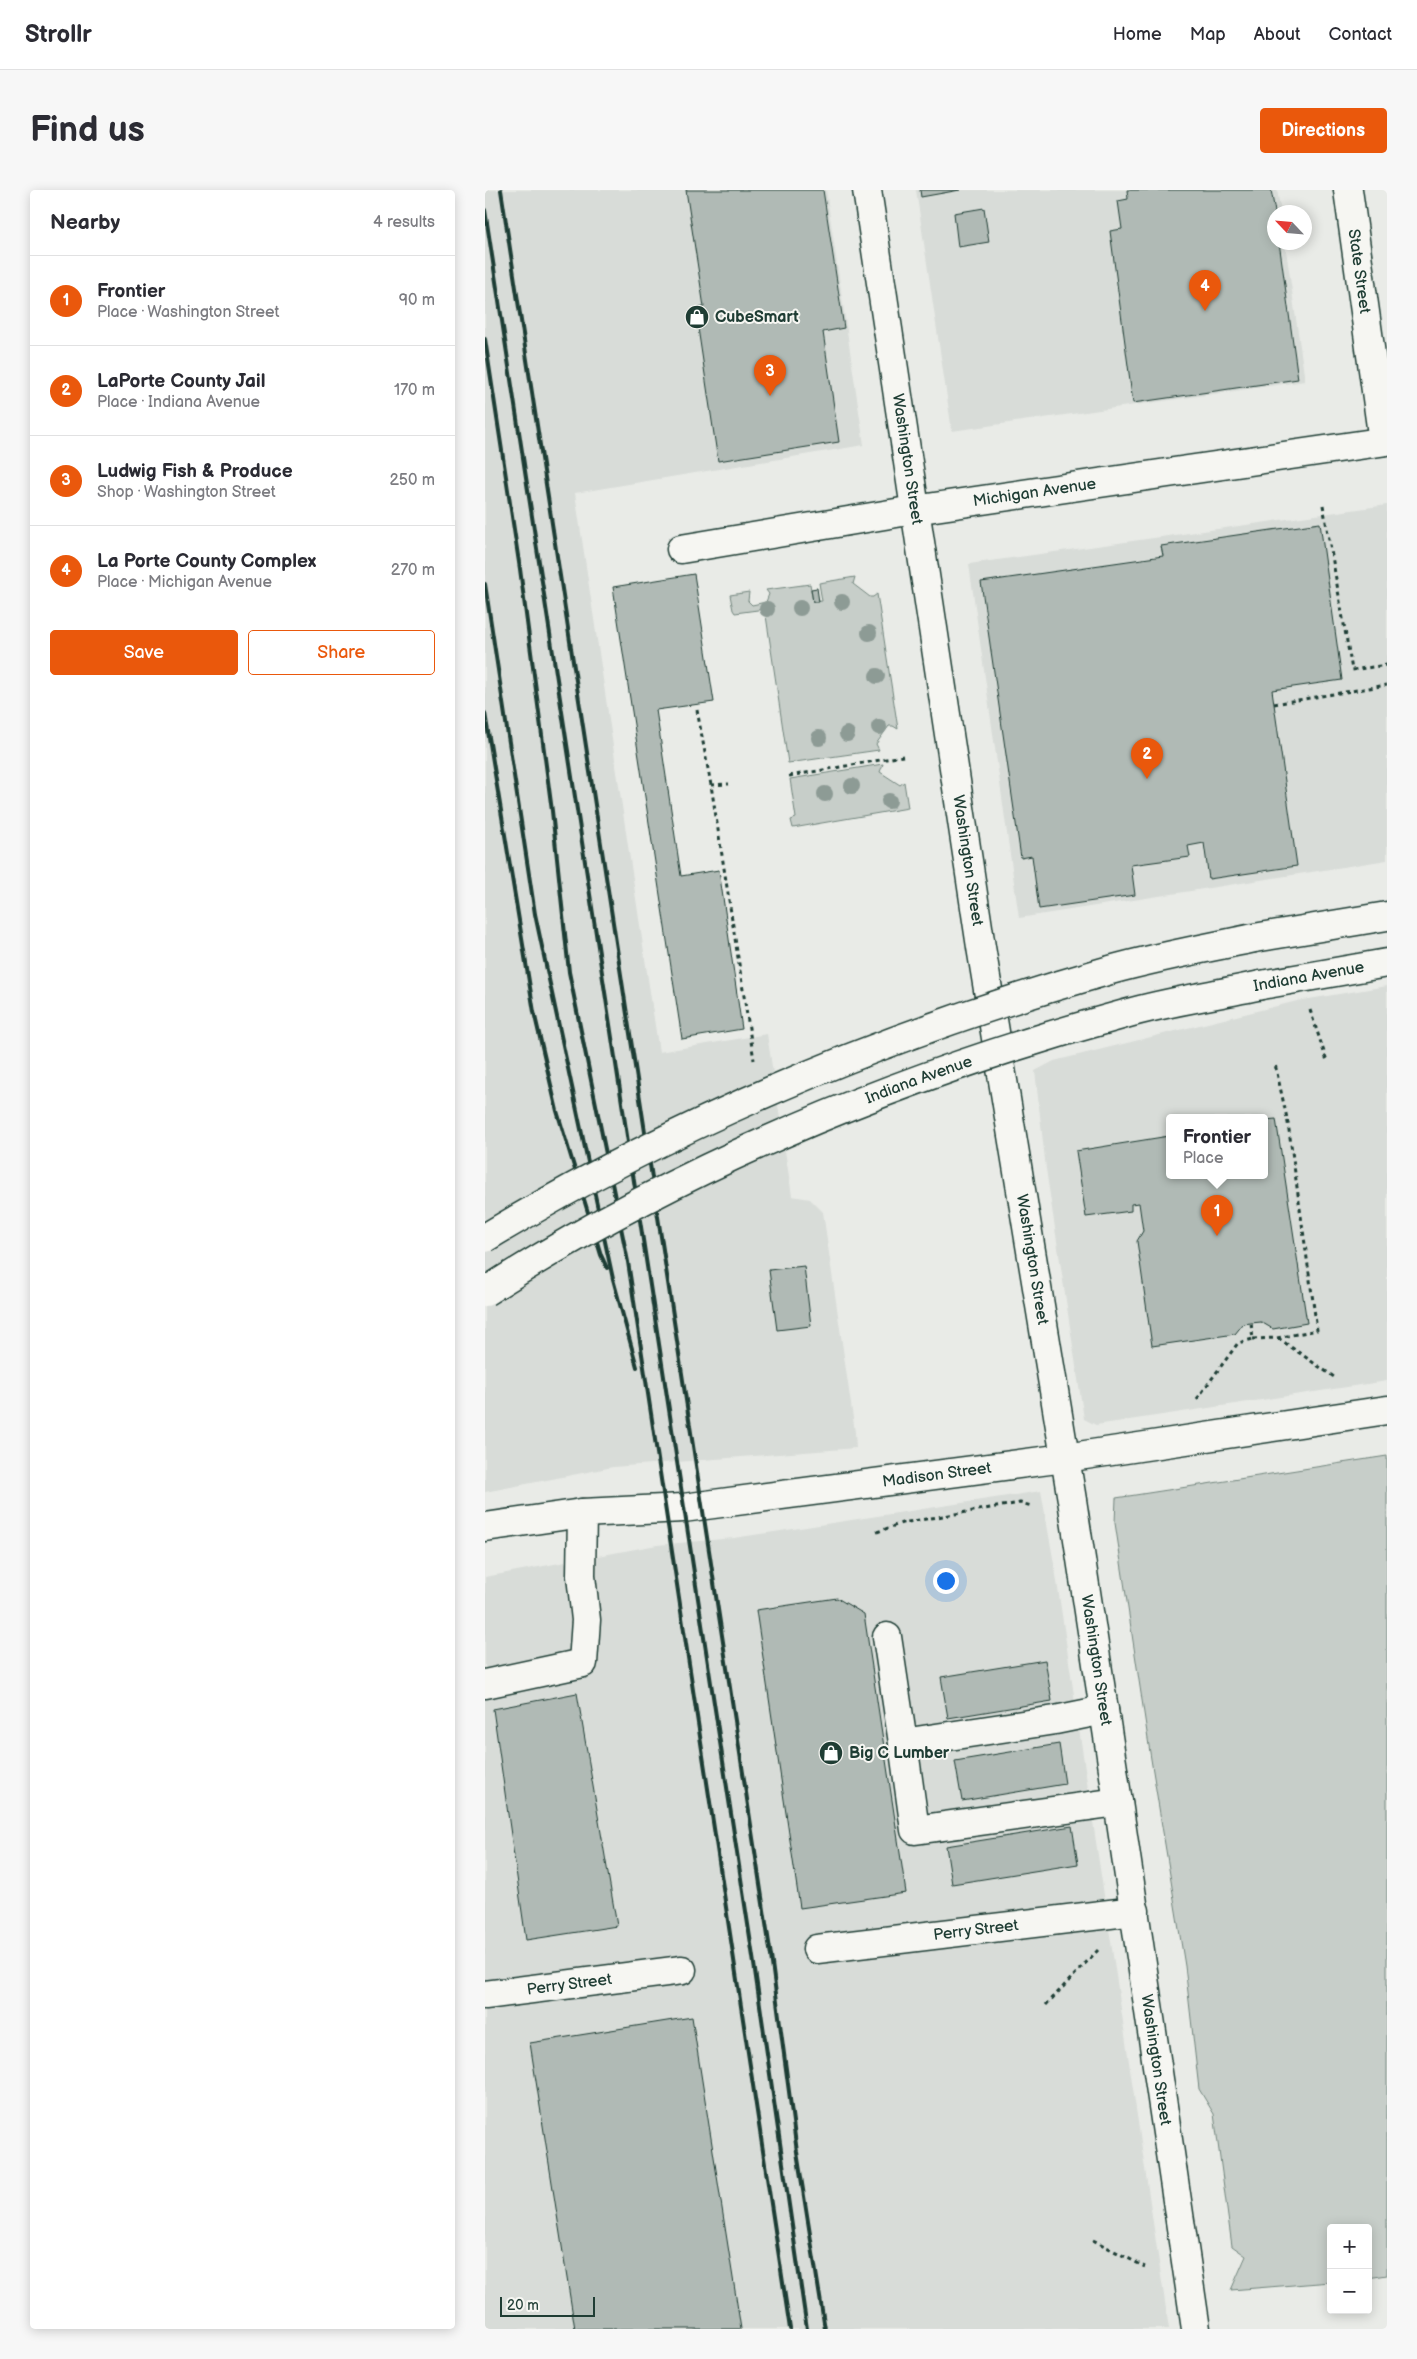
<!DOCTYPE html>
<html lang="en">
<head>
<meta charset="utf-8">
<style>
  :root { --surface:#fff; --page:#f7f7f7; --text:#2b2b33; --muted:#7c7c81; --line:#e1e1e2; --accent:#ea580c }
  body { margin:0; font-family:"Balsamiq Sans",sans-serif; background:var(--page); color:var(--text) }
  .controls { position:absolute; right:15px; bottom:15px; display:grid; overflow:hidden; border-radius:5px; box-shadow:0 2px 12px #0003 }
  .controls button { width:45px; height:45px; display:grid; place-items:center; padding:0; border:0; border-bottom:1px solid var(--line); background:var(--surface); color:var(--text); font:25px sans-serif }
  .compass { position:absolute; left:782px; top:15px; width:45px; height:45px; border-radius:50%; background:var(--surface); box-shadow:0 2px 12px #0003; rotate:296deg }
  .scale { position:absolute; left:15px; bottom:12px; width:95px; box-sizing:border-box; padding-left:5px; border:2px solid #1f3d34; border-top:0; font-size:14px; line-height:18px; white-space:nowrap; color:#1f3d34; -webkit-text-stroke:4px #f6f6f2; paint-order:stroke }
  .you { position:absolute; left:460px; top:1390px; width:18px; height:18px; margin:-12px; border:4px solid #fff; border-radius:50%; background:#1a73e8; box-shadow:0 0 0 8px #1a73e833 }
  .badge { display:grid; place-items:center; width:32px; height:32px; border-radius:50%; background:var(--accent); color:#fff; font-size:16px; font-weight:700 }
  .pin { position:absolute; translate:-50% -41px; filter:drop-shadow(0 1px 2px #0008) }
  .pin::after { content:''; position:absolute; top:26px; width:18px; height:15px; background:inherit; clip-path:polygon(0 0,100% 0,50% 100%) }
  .popup { position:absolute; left:681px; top:924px; width:102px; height:65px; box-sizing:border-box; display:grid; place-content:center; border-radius:5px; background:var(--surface); filter:drop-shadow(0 1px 4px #0005); font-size:16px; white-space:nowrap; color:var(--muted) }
  .popup b { font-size:19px; color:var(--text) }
  .popup::after { content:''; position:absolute; left:50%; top:100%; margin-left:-10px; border:10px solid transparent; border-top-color:var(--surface) }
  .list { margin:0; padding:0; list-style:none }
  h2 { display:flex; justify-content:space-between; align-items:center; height:65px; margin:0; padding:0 20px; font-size:21px }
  h2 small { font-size:16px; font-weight:400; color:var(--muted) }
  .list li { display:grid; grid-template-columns:32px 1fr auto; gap:15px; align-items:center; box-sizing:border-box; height:90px; padding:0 20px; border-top:1px solid var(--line) }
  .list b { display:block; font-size:19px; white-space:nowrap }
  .list p { margin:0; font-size:16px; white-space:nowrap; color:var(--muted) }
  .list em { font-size:16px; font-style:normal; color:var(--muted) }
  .actions { display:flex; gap:10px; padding:15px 20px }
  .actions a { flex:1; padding:11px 0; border:1px solid var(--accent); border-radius:5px; text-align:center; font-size:18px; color:var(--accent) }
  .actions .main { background:var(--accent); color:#fff }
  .map { position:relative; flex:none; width:902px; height:2139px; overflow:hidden; border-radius:5px }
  header { display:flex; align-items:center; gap:30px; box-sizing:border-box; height:70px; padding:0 25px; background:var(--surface); border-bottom:1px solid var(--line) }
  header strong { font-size:24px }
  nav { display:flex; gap:28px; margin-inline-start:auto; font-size:18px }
  .intro { display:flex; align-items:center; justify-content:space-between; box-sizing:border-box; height:120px; padding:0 30px }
  h1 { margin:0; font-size:35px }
  .button { padding:12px 22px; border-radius:5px; background:var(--accent); color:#fff; font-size:18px; font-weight:700 }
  main { display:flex; gap:30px; padding:0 30px }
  aside { flex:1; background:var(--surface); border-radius:5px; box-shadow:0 2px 12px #0003 }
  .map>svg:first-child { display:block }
</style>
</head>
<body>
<header>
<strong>Strollr</strong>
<nav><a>Home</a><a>Map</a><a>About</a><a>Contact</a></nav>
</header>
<div class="intro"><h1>Find us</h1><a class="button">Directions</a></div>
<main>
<aside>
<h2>Nearby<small>4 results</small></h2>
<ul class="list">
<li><span class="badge">1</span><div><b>Frontier</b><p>Place · Washington Street</p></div><em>90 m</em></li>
<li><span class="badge">2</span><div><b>LaPorte County Jail</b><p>Place · Indiana Avenue</p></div><em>170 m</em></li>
<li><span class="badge">3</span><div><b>Ludwig Fish &amp; Produce</b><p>Shop · Washington Street</p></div><em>250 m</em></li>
<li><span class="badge">4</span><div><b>La Porte County Complex</b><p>Place · Michigan Avenue</p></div><em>270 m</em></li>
</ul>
<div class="actions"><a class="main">Save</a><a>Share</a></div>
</aside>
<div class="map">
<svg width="902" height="2139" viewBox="0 0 902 2139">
  <rect width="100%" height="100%" fill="#e9ebe7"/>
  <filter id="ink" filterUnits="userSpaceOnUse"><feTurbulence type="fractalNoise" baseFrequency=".02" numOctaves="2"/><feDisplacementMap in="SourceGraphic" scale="10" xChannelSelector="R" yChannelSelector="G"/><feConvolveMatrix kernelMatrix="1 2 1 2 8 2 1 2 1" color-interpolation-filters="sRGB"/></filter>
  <g filter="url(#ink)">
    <g fill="#d8dcd8" fill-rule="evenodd">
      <path d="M0,0H341L379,255L90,303L174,862L282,844L307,1006L325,1009L338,1022L370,1242L371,1258L128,1277L0,1302Z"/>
      <path d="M431,0H792L796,22H789V52L800,53L820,191L467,241Z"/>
      <path d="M902,315V670L534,728L484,374Z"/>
      <path d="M902,796V1191L611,1235L599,1229L561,979L550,881L569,871L812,811ZM684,927H780V985H684Z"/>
      <path d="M556,1301L571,1385L684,2139H0V1387L172,1355L249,1348Z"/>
    </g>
    <g fill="#c7cec9" stroke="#73867e">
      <path d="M370,387L368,394L385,407H388L392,404L413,539L408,536H404L391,554L394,560L303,573L280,419L250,423L248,420L245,405L264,402L263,411L267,415L281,412L284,404L281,400L325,394L328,412L337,411L334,393Z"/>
      <path d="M398,574L395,582L415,595L419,592L423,618L308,638L306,630L311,628L305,589Z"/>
      <path d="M902,1266V2085L883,2088V2038H846V2092L746,2100L761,2066L747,2056L729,1924L714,1899L700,1776L666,1569L630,1333L631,1308Z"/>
    </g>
    <g fill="#b0bab5" stroke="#1f3d34">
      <path d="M201,0H338L359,138L338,142L354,252L233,271L210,118L219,117Z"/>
      <path d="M435,0H475L436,7Z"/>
      <path d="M642,0H786L790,22L789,52H794L813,189L648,213L625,41L637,39L633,11L643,9Z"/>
      <path d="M499,18L504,52L473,57L469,23Z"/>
      <path d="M835,333L857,490L787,500L812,676L724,689L719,653L703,656L705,667L646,675L650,705L554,719L547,666L536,668L496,392L678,366L676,356Z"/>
      <path d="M209,384L229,512L171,520L196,686L234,680L257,839L197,849L128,397Z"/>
      <path d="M332,398L334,412H328L326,399Z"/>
      <path d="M791,929L822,1133L788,1139L776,1132L766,1133L758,1134L750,1144L667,1156L652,1051L658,1041L654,1013L646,1014V1021L601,1027L591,961L684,946V985H780V930Z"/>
      <path d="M319,1076L326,1136L292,1140L284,1080Z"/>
      <path d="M352,1408L379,1424L421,1703L315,1718L271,1420Z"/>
      <path d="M560,1470L567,1511L463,1528L456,1487Z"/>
      <path d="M92,1503L132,1736L41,1750L8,1519Z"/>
      <path d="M574,1554L580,1594L477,1611L470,1571Z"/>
      <path d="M587,1636L593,1674L467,1694L461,1656Z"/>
      <path d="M207,1827L256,2139H90L45,1853Z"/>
    </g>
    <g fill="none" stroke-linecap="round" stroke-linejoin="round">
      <g stroke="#1f3d34" stroke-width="31">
        <g id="minor">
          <path id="s1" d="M382,0L496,757L587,1310L633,1612L711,2139"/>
          <path id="s2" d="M863,0L898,251"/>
          <path id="s3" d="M196,359L429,320L902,251"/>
          <path id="s4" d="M0,1337L97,1323L198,1318L580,1268L902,1220"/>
          <path d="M402,1447L418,1553L570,1530L619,1520"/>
          <path d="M0,1494L98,1473L101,1430L96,1386L97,1323"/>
          <path d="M418,1553L430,1640L633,1612"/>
          <path id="s5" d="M332,1759L650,1721"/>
          <path id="s6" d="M0,1805L197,1780"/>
        </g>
      </g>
      <g stroke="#1f3d34" stroke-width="31">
        <g id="major">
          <path d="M769,748L902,726"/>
          <path d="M776,795L902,773"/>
        </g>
      </g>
      <g stroke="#1f3d34" stroke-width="3" stroke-dasharray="4 4" stroke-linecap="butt">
        <path d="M838,315L867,480L902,475"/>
        <path d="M789,514L902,495"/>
        <path d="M212,520L226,595L269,870"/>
        <path d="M304,586L418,566"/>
        <path d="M226,595L244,594"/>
        <path d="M825,820L842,871"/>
        <path d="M793,1148L849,1187"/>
        <path d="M768,1149L792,1148L832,1140L803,933L790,874"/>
        <path d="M712,1209L753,1153L768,1149L766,1133"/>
        <path d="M392,1342L417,1333L535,1313L547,1316"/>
        <path d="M561,1815L613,1760"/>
        <path d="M608,2050L660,2077"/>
      </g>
      <use href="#minor" stroke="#f6f6f2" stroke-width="28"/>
      <use href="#major" stroke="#f6f6f2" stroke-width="28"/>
      <g stroke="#1f3d34" stroke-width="4">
        <path d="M16,0L286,1766L312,1962L340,2139"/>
        <path d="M0,20L268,1767L322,2139"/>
        <path d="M0,149L35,379L67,621L84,782L143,1072L305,2139"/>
        <path d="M0,394L50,724L128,1089L152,1177"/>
        <path d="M0,523L49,822L72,921L116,1065L122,1078"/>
      </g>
      <g stroke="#1f3d34" stroke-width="31" stroke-linecap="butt">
        <g id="major-bridge">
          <path d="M0,1048C192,932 400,845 615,783C665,768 718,759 769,748"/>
          <path id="s7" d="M0,1102C198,975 413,886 640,824C684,811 731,805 776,795"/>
        </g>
      </g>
      <use href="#major-bridge" stroke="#f6f6f2" stroke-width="28"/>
    </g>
    <g fill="#8d9b95">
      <circle cx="357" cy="412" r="8"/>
      <circle cx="315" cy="418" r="8"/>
      <circle cx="282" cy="419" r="8"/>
      <circle cx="384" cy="443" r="8"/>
      <circle cx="392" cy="486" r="8"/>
      <circle cx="394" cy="537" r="8"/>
      <circle cx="362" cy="544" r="8"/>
      <circle cx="334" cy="548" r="8"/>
      <circle cx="367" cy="596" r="8"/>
      <circle cx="340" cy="604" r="8"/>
      <circle cx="404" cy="611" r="8"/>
    </g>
  </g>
  <defs>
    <g id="shop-disc" transform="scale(1.25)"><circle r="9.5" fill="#1f3d34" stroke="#f6f6f2"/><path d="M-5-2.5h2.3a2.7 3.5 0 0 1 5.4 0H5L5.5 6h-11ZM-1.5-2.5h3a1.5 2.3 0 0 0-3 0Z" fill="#fff"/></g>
  </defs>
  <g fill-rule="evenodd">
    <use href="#shop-disc" x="212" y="127"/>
    <use href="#shop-disc" x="346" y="1563"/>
  </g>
  <g text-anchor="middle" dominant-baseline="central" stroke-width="4" stroke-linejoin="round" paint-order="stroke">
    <g font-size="16" fill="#1f3d34" stroke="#f6f6f2">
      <text stroke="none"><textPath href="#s2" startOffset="82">State Street</textPath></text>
      <text stroke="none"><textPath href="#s1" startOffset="272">Washington Street</textPath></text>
      <text stroke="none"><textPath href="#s3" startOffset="358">Michigan Avenue</textPath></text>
      <text stroke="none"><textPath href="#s1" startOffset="678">Washington Street</textPath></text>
      <text transform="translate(824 787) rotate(-10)">Indiana Avenue</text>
      <text stroke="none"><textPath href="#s7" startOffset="484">Indiana Avenue</textPath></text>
      <text stroke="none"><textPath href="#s1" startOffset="1082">Washington Street</textPath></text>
      <text stroke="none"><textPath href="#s4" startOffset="455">Madison Street</textPath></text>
      <text stroke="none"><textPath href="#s1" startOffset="1488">Washington Street</textPath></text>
      <text stroke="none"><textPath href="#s5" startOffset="160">Perry Street</textPath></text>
      <text stroke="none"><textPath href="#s6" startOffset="85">Perry Street</textPath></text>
      <text stroke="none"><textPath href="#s1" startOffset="1892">Washington Street</textPath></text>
    </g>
    <g font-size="16" font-weight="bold" fill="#1f3d34" stroke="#f6f6f2" text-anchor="start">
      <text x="230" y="127">CubeSmart</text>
      <text x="364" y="1563">Big C Lumber</text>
    </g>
  </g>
</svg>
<div class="controls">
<button>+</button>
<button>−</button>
</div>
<svg class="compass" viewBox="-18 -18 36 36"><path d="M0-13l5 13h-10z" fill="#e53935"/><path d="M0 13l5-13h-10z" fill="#7c7c81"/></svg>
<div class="scale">20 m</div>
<div class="you"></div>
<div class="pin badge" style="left:732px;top:1046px">1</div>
<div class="popup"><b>Frontier</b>Place</div>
<div class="pin badge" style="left:662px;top:589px">2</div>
<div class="pin badge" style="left:285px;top:206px">3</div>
<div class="pin badge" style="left:720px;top:121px">4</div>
</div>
</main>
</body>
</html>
